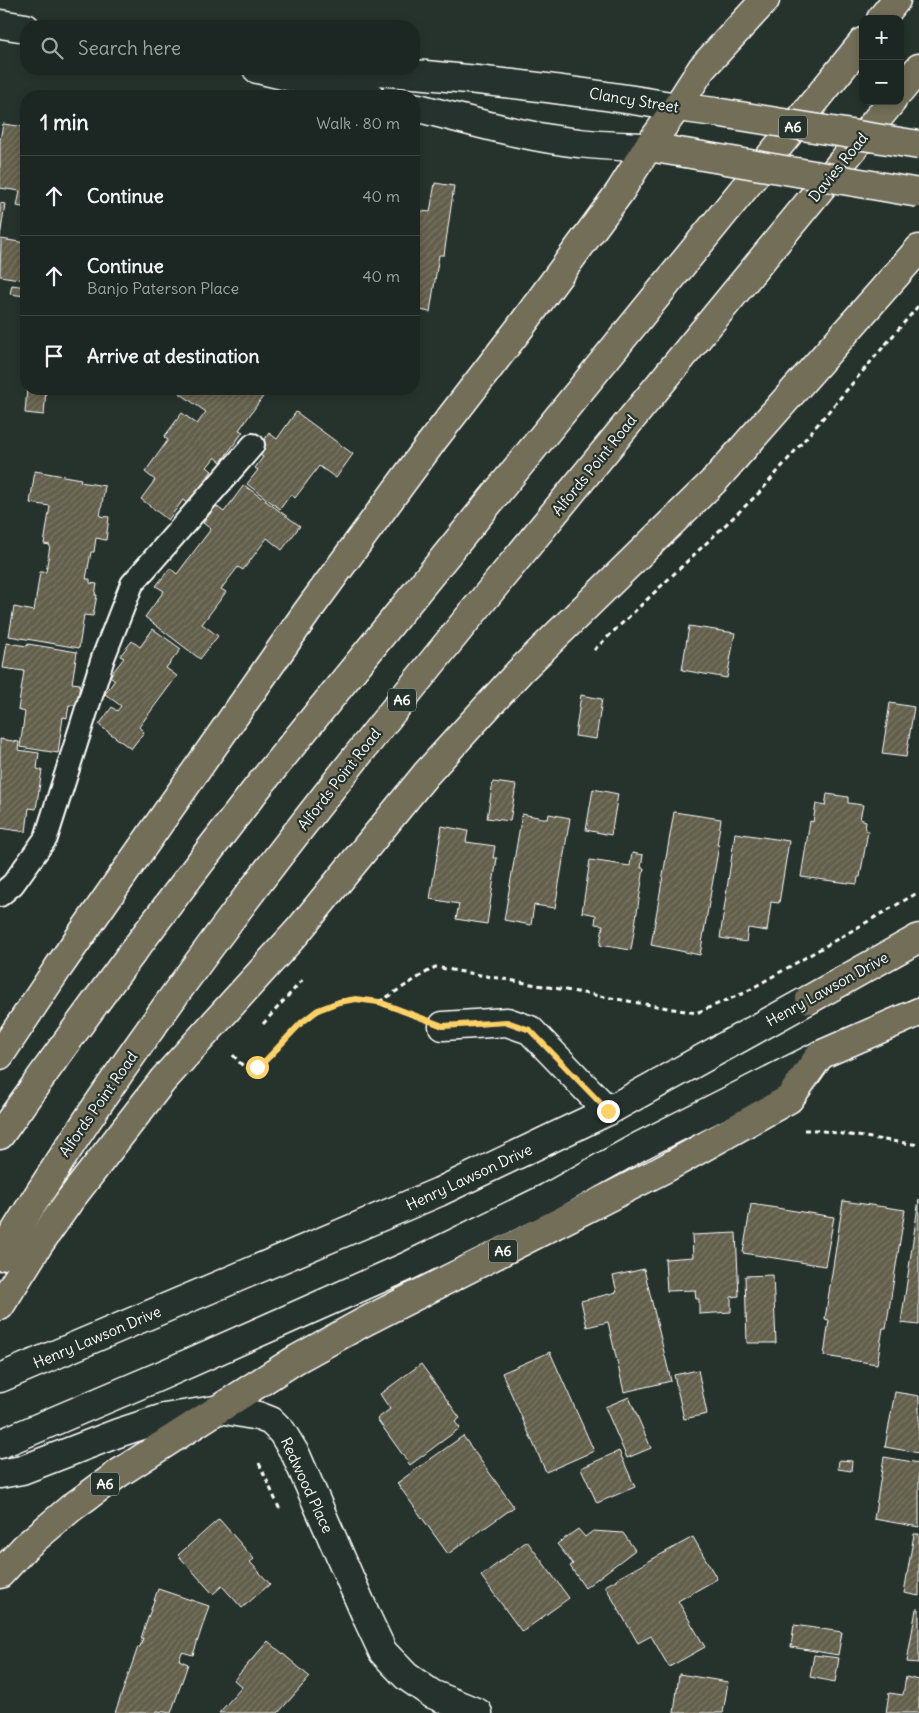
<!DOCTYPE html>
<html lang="en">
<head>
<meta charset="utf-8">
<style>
  :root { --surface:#1c2622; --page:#29322f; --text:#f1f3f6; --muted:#a0a5a5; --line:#3a4340 }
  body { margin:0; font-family:Delius,sans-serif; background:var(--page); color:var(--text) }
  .controls { position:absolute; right:15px; top:15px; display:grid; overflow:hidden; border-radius:10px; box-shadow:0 2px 8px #0003 }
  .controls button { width:45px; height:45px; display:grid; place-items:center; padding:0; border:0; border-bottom:1px solid var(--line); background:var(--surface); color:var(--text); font:25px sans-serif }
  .stop { position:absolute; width:15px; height:15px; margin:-11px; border:4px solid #ffd166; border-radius:50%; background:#fff }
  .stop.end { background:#ffd166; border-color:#fff; box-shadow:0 1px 5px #0008 }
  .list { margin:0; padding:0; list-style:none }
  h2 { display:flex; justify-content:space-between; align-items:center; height:65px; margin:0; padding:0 20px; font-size:21px }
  h2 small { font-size:16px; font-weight:400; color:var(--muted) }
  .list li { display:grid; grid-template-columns:32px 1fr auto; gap:15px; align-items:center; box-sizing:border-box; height:80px; padding:0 20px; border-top:1px solid var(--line) }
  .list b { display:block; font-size:19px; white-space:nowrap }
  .list p { margin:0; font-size:16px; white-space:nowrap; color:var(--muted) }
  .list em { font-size:16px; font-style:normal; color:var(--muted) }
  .icon { flex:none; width:28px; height:28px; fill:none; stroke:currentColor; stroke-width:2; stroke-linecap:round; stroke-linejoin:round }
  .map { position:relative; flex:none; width:919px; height:1713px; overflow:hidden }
  .search { position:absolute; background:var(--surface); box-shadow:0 2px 8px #0003; left:20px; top:20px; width:400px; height:55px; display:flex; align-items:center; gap:12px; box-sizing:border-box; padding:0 18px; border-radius:20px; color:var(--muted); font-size:19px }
  .panel { position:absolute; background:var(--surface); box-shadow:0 2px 8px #0003; left:20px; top:90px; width:400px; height:305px; border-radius:20px }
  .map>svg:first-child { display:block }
</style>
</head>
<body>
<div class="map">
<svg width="919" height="1713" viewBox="0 0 919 1713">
  <defs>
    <pattern id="building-hatch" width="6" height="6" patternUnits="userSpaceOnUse" patternTransform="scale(1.25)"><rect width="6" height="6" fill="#625e4b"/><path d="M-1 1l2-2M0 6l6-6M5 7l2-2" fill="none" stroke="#7a7666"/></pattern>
  </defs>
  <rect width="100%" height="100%" fill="#26332d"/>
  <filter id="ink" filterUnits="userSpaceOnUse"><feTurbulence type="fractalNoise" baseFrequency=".02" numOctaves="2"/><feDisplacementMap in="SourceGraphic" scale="10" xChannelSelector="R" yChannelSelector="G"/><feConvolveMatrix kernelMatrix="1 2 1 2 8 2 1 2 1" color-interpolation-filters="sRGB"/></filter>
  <g filter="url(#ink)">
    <g fill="url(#building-hatch)" stroke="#fff">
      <path d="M3,124L26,127V208L17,206L20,191L0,188V140Z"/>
      <path d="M435,183L454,186L444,255H439L430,312L414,309V210L430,212Z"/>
      <path d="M0,203L5,204L0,237Z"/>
      <path d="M1,239L26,243V280L0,276Z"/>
      <path d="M12,285L26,287L25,296L10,294Z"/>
      <path d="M27,389H46L44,415L25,413Z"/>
      <path d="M174,389H264L267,391L239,430L243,432L221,462L215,457L207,467L212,471L188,504L183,500L168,520L141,499L155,480L145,472L168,440L164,437L182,413L197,424L206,412Z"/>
      <path d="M296,412L353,454L336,478L319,466L295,498L291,494L280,509L247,484L258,470L255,468L263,457L256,452L269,433L277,439Z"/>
      <path d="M35,471L81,479L80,482L105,486L100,516L109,517L106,540L96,538L94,552H91L86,579H90V583L97,584L95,595H97L93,616L84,615L79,648L9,636L14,607L34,611L40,572H46L50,545L44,544L50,506L30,503Z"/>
      <path d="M244,485L300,526L282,550L267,538L243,570L238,567L221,589L226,592L202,624L218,636L200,659L145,617L164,591L156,586L170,568L177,574L211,529L203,523L216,506L224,512Z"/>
      <path d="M689,626L735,633L727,678L682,670Z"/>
      <path d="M153,629L181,649L166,668L177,676L139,727L144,732L131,749L99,725L112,707L117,711L121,706L105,694L115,680L110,676L124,658L120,656L132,641L140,647Z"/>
      <path d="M7,643L27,646L28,644L77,652L72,683L80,684L77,705H69L67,718L63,717L58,753L20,747L25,712L18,710L24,671L3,668Z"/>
      <path d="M581,695L602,699L596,739L575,736Z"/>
      <path d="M890,703L914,707L906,757L882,754Z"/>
      <path d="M0,739L19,742L18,750L39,753L37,769L42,770L36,809L29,808L26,832L0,828Z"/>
      <path d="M493,782L516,785L510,821L487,818Z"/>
      <path d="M593,789L618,794L611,835L586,830Z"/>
      <path d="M827,794L848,797V803L863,805L860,819L866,821L865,830L868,831L860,877H858L857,884L801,877L810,821L813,822L816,804L825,806Z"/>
      <path d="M674,812L721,819L717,845H719L700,955L651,945Z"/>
      <path d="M522,814L548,819L549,814L570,818L555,908L534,905L531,925L504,920Z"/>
      <path d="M442,826L468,831L466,842L495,846L493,858H497L487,924L456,919L459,904L430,899Z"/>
      <path d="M735,833L789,841L779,903L771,902L767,931L748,928L746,942L720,938Z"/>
      <path d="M632,853L643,855L641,868H644L631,950L600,945L603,925L595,924L596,915L582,912L590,860L630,866Z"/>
      <path d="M919,1199V1325L901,1323Z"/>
      <path d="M843,1201L905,1210L886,1328H883L877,1364L824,1356L829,1320L825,1319Z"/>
      <path d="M751,1204L834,1217L825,1266L743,1253Z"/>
      <path d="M736,1233L739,1296L731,1297V1312L699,1314V1299H696L695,1290L667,1291L665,1259L693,1257L692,1235Z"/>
      <path d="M644,1269L671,1381L624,1392L608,1322L587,1327L581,1301L617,1292L613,1276Z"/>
      <path d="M773,1275L776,1343H747L745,1276Z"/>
      <path d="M550,1352L594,1451L546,1472L502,1373Z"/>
      <path d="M421,1364L460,1418L455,1422L460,1428L410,1465L377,1419L390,1409L380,1394Z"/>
      <path d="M698,1370L707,1414L684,1419L674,1375Z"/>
      <path d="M895,1392L919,1396V1453L885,1447Z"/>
      <path d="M629,1397L651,1448L627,1458L605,1407Z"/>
      <path d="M463,1436L514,1507L448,1554L397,1483Z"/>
      <path d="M619,1451L635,1487L597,1503L581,1468Z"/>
      <path d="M884,1457L919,1463V1527L874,1519Z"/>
      <path d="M839,1460L852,1461L851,1471L838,1469Z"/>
      <path d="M219,1519L254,1559L250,1562L270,1584L242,1608L222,1586L213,1594L178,1555Z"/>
      <path d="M578,1529L585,1537L593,1531L623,1533L635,1550L585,1588L570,1566L573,1564L557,1544Z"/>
      <path d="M914,1534H919V1596L904,1593Z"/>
      <path d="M693,1537L717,1579L678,1601L705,1647L669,1667L651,1636L638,1643L605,1586L616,1580V1579Z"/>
      <path d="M527,1541L569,1598L522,1632L481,1576Z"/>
      <path d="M158,1589L209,1606L193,1655L182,1652L179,1660L188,1664L171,1713L157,1711L156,1713H115L138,1647H140L143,1638H141Z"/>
      <path d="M916,1609H919V1663L907,1662Z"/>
      <path d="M794,1625L842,1632L838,1655L791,1647Z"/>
      <path d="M268,1641L310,1677L278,1713H219L242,1687L234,1680Z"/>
      <path d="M814,1655L839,1658L835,1682L810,1677Z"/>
      <path d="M679,1674L728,1682L723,1713H674Z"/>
      <path d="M906,1677L919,1680V1713H886L889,1693L903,1695Z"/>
    </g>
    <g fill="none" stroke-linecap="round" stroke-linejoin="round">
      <g stroke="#fff" stroke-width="26">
        <path id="lane" d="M0,895L13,884L46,838L103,658L132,584L253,445"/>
      </g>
      <g stroke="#fff" stroke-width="31">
        <g id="street">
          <path d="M443,1026L507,1022L530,1030L608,1111"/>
          <path d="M0,1474L22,1470L118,1433L164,1418L221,1409L258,1416L271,1421L282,1432L296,1455L368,1620L383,1652L406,1676L432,1694L478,1713"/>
        </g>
      </g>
      <g stroke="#fff" stroke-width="31">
        <g id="secondary">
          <path d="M0,24L26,28"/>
          <path d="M257,69L370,96"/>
          <path d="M347,69C458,76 567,89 677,107"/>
          <path d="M414,107C468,120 523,137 579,143C602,146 625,146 648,147"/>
          <path d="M0,1378L439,1192L608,1111L810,999"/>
          <path d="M0,1444L160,1376L408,1266L547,1198L640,1146L820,1055"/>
        </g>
      </g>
      <g stroke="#fff" stroke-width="31">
        <g id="primary">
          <path d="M677,107L715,112"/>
          <path d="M648,147L685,153"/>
          <path d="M810,999L919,938"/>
          <path d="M820,1055L919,1012"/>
        </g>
      </g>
      <g stroke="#fff" stroke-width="31">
        <g id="highway">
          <path d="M881,19L896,0"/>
          <path d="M900,91L919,68"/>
          <path d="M0,1055L58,968L307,612L434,439L519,329L619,193L648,147L677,107L702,68L765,0"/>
          <path d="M0,1135C83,1017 170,901 258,787L863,42"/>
          <path d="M0,1256C147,1015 323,795 501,578C632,419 762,260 892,101"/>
          <path d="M0,1306L39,1244L70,1200L163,1080L298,931L426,774L520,671L715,480L919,249"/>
          <path d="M0,1574L25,1547L71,1508L119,1473L295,1360L364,1322L666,1168L789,1099L820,1055"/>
        </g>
      </g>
      <g stroke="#fff" stroke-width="3" stroke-dasharray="5 4" stroke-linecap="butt">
        <path d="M594,650L761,491L919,305"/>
        <path d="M379,1002L435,967L696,1013L744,993L919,892"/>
        <path d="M263,1024L304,978"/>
        <path d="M233,1055C238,1061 243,1068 251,1068C266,1068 289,1033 302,1023C312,1014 325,1006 338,1002C363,994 389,1006 412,1015"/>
        <path d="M804,1130H816L919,1145"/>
        <path d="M259,1463L280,1510"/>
      </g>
      <use href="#lane" stroke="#26332d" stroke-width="22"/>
      <use href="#street" stroke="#26332d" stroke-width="28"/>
      <use href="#secondary" stroke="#26332d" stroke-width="28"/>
      <use href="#primary" stroke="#726e59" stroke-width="28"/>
      <use href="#highway" stroke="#726e59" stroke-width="28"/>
      <g stroke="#fff" stroke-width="31" stroke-linecap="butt">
        <g id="primary-bridge">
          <path d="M715,112L919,145"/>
          <path d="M685,153L919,193"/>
        </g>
      </g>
      <use href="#primary-bridge" stroke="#726e59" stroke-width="28"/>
    </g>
  </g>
  <g fill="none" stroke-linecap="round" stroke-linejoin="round" filter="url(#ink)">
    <path stroke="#ffd166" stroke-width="6" d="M257,1067L266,1060L301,1023L318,1010L339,1002L356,999L379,1002L443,1026L507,1022L530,1030L608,1111"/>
  </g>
  <g text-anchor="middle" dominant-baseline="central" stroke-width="4.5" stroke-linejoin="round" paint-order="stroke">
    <g fill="#26332d" stroke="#bec2c0" stroke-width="1">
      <rect x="779" y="115.5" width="28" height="23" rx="4"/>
      <rect x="388" y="688.5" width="28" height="23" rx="4"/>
      <rect x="489" y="1239.5" width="28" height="23" rx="4"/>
      <rect x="91" y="1472.5" width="28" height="23" rx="4"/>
    </g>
    <g font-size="14" font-weight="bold" fill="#fff">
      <text x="793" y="127">A6</text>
      <text x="402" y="700">A6</text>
      <text x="503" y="1251">A6</text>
      <text x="105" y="1484">A6</text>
    </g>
    <g font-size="15" fill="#fff" stroke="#26332d">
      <text transform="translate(634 100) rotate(9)">Clancy Street</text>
      <text transform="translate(838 167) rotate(-51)">Davies Road</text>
      <text transform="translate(594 465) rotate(-51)">Alfords Point Road</text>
      <text transform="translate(339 779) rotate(-52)">Alfords Point Road</text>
      <text transform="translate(827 989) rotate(-29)">Henry Lawson Drive</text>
      <text transform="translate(98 1104) rotate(-55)">Alfords Point Road</text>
      <text transform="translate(469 1177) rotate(-25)">Henry Lawson Drive</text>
      <text transform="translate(97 1337) rotate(-23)">Henry Lawson Drive</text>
      <text transform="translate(307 1485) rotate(65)">Redwood Place</text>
    </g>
  </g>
</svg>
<div class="controls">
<button>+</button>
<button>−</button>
</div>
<div class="stop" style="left:257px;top:1067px"></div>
<div class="stop end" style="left:608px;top:1111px"></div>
<div class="search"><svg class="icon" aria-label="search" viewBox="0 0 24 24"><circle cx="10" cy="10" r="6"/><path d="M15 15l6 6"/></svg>Search here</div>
<section class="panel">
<h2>1 min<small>Walk · 80 m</small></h2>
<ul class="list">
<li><svg class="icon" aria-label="ahead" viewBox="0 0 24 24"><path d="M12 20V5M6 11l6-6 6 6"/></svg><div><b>Continue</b></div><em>40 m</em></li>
<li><svg class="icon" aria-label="ahead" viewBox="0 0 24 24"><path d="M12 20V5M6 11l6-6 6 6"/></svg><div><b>Continue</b><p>Banjo Paterson Place</p></div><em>40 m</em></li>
<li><svg class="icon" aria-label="arrive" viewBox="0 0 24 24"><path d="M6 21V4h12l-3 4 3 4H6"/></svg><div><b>Arrive at destination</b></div></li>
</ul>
</section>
</div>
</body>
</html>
